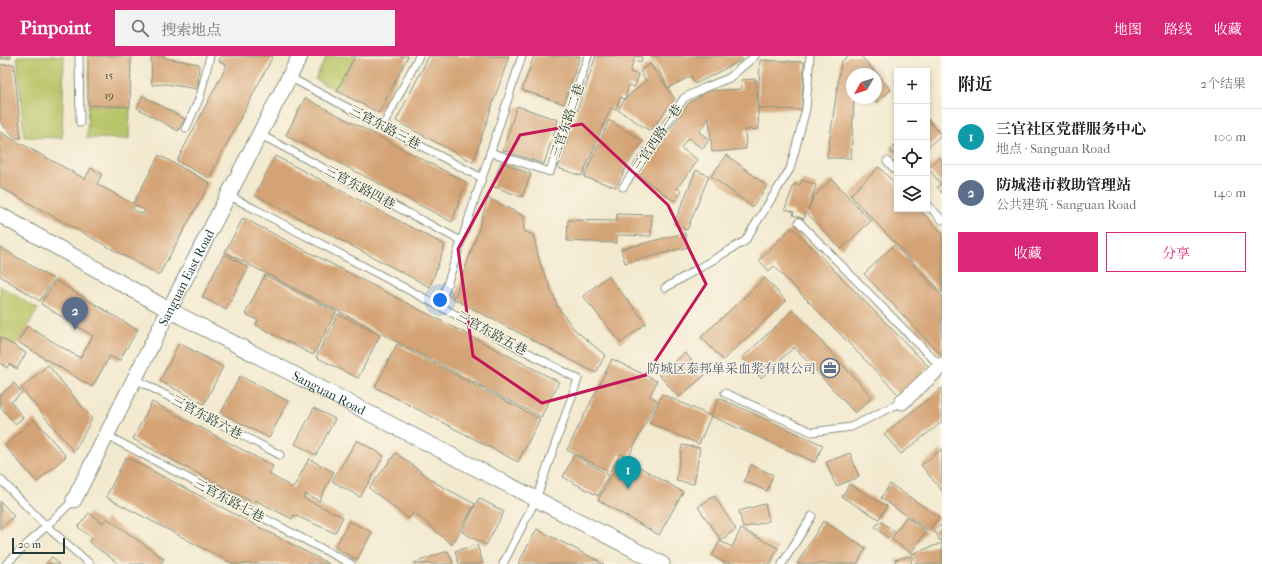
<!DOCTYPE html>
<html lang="zh">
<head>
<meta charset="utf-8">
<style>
  :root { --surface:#fff; --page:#f2f2f2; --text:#222; --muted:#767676; --line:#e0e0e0; --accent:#db2777 }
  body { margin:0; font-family:"IM FELL French Canon","Noto Serif SC",serif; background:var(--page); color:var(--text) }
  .controls { position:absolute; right:12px; top:12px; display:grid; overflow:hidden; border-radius:0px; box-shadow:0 2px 6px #0003 }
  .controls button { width:36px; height:36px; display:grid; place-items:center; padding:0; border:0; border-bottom:1px solid var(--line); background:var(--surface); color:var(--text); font:20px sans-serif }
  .compass { position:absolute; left:846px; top:12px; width:36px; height:36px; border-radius:50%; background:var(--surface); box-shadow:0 2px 6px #0003; rotate:231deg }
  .scale { position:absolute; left:12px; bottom:10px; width:53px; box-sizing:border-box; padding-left:4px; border:2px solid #1f3d34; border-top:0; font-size:11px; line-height:14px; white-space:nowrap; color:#1f3d34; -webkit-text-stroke:3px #fcf5e5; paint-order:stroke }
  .you { position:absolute; left:440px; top:244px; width:14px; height:14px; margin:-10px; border:3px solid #fff; border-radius:50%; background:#1a73e8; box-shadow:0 0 0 6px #1a73e833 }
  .badge { display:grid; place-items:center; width:26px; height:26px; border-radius:50%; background:var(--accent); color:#fff; font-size:13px; font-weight:700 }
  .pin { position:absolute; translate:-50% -33px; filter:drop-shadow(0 1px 2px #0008) }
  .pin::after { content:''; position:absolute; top:21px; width:14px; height:12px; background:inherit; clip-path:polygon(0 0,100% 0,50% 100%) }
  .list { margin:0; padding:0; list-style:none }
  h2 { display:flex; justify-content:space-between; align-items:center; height:52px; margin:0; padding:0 16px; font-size:17px }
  h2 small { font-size:13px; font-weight:400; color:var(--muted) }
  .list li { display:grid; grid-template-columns:26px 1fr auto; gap:12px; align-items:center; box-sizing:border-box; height:56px; padding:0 16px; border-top:1px solid var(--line) }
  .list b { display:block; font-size:15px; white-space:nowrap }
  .list p { margin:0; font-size:13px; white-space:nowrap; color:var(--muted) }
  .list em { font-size:13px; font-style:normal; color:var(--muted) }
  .actions { display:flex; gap:8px; padding:12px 16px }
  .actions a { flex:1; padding:9px 0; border:1px solid var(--accent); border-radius:0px; text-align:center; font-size:14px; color:var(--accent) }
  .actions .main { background:var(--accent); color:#fff }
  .icon { flex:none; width:22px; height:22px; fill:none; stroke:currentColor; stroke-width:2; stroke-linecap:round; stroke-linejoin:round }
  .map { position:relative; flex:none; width:942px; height:508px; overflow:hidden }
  header { display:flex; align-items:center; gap:24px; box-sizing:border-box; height:56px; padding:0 20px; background:var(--accent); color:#fff }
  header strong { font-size:19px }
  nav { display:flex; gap:22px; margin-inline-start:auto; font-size:14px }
  .search { width:280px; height:36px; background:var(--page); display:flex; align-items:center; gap:10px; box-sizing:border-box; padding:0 14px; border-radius:0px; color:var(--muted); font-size:15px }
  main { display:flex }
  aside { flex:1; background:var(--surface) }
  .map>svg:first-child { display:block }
</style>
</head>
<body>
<header>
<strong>Pinpoint</strong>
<div class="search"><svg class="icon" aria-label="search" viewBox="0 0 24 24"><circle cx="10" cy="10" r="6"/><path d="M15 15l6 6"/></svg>搜索地点</div>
<nav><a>地图</a><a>路线</a><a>收藏</a></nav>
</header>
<main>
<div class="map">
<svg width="942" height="508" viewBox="0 0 942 508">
  <rect width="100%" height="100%" fill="#fcf5e5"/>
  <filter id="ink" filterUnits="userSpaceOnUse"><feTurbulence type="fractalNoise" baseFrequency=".025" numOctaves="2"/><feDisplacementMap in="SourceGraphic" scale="8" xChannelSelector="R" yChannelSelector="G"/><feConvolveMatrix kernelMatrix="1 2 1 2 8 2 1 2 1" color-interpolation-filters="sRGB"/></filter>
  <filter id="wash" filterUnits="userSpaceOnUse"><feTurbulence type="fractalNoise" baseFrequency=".012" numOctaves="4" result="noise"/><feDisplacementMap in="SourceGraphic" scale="16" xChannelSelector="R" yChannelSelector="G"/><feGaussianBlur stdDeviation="0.9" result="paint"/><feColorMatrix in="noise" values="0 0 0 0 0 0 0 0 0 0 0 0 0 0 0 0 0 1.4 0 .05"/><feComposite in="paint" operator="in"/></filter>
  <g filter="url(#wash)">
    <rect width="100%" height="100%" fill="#f2e9cf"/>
    <g fill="#b8c567" stroke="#6c814e">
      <path d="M17,0H64L62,82L24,81Z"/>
      <path d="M327,0H351L354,2L337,35L315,23Z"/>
      <path d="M88,49L130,51L129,83L87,82Z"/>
      <path d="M0,230L38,253L15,290L0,281Z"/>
    </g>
    <g id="blocks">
      <g fill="#d4a374" fill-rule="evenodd">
        <path d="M0,0H11V2L0,3Z"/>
        <path d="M88,0H131L130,51L88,49Z"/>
        <path d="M151,0H165V2L199,8L198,33L166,28L152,29Z"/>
        <path d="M221,0H273L209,122L177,105L227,9L219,5Z"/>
        <path d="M351,0H408L379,57L337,35L354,2Z"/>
        <path d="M429,0H509L473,106L396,65Z"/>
        <path d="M534,0H580L564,48L522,34Z"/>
        <path d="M596,0H642L641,6L634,4L630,16L639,19L635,31L629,29L625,43L620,41L616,54L611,52L582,120L558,112Z"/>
        <path d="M651,0H740L742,4L695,28L691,20L668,32Z"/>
        <path d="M848,0H861L891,34L877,46L873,42H876V18H852V42H854L851,102H827L841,6Z"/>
        <path d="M760,4L804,6L802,54L758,52Z"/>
        <path d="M14,8L21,82H16L0,66V9Z"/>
        <path d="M650,8L675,43L650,75L618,54L625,43L646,25L640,15Z"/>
        <path d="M756,23L759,73L745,74L746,93L712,96L709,62L699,76L709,83L703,93L688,82L681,92L698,104L677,132L682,135L674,145L637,118L689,47L708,35L742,33L741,24Z"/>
        <path d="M143,40L185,63L178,75L137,52Z"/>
        <path d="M305,42L466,126L452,166L286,79Z"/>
        <path d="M517,50L558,64L544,108L503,94Z"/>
        <path d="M927,62L941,79L927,92Z"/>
        <path d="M609,64L643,85L628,108L616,131L584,121Z"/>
        <path d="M0,76L85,123L91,112L102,118L97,128L133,148L159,99L210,127L159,219L0,131ZM135,149L145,154L143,158L132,153Z"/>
        <path d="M897,88V102L890,94Z"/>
        <path d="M727,99L767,130L752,151L711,120Z"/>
        <path d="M275,100L445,189L430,231L255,139Z"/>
        <path d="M940,102L942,104V137L937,131L941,128L928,112Z"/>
        <path d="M501,106L531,118L522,141L492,130Z"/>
        <path d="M879,111L897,130V153H919L942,177V237L850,139Z"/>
        <path d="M696,114L709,120L687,174L674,168Z"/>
        <path d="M832,123L871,165L841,193L806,156L804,163L793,159L794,156L785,153L794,128L799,130L802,124L816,129L808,154L814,140Z"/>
        <path d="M488,142L524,160V175L533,179L540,207L558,251L574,273L605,299L596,317L454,243L476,182Z"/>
        <path d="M617,158L652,159L651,180L617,179V187L567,185L568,164L617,165Z"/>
        <path d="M243,162L559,326L541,361L225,196Z"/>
        <path d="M792,171L929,311L900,340L774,210L769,215L759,204Z"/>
        <path d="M685,177L688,191L625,207L621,193Z"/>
        <path d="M894,189L942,240V298L941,299L864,218Z"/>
        <path d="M0,191L53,223L40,245L0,220Z"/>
        <path d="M224,198L248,211L226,254L202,241Z"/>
        <path d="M265,219L336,256L313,299L256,269L258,264L245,258Z"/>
        <path d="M608,220L646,267L621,287L583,240Z"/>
        <path d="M765,222L786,245L723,304L701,281Z"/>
        <path d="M55,224L136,273L137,272L138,273L119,305L110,300L92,331L18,286L27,270L80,302L93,280L41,248Z"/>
        <path d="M793,254L872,341L855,357L794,291L761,322L742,302Z"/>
        <path d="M338,258L380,279L358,322L316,301Z"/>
        <path d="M0,281L26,297L17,313L9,308L7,312L0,307Z"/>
        <path d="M179,287L223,311L204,348L160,325Z"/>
        <path d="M397,288L540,363L518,406L375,331Z"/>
        <path d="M685,297L705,319L679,341L659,319Z"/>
        <path d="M612,303L657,325L650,340L657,344L628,402L620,398L610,416L567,394Z"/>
        <path d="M48,309L92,363L74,396L21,332Z"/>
        <path d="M240,320L288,345L269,382L221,357Z"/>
        <path d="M14,327L22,337L11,346L23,362L15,368L0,350V339Z"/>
        <path d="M942,332V366L901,398L884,378Z"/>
        <path d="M662,338L711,360L719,342L823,389L815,406L711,360L699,388L649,367Z"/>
        <path d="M152,346L273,410L269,418L293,432L309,403L334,416L319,445L305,438L303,442L343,461L335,477L294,459L292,463L255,444L254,447L133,383Z"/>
        <path d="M314,352L335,363L316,399L295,388Z"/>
        <path d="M34,363L66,400L37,426L5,390Z"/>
        <path d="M357,384L384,400L360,441L332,425Z"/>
        <path d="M682,389L700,392L694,428L676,425Z"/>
        <path d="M942,393V435L921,409Z"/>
        <path d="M396,397L436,427L475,448L452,489L414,456L409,463L369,432Z"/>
        <path d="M850,397L859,421L836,430L826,406Z"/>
        <path d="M574,399L609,419L598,440L563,421Z"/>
        <path d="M126,401L225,453L329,508H233L144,461L106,441Z"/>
        <path d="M622,401L683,436L659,479L598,444Z"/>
        <path d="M751,409L773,419L767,435L744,425Z"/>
        <path d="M849,428L887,450L879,463L842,441Z"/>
        <path d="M890,428L939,461L929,475L881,442Z"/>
        <path d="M714,440L736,473L721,484L698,451Z"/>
        <path d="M479,442L504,456L486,489L462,476Z"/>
        <path d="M0,445L14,460L0,473Z"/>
        <path d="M765,448L769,465L743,472L739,455Z"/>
        <path d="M89,457L103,467L107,462L164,503L160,508H119L89,486L92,482L78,471Z"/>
        <path d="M906,461L926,475L911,497L891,483Z"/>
        <path d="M349,465L372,476L357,504L335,492Z"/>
        <path d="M823,465L866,492L857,508H797Z"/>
        <path d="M880,465L894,475L888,482L875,471Z"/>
        <path d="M942,469V484L940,485L934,473Z"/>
        <path d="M537,473L581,496L604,508H518Z"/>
        <path d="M741,473L778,492L770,508H727L712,500L720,485L732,491Z"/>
        <path d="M942,487V508H916L912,498Z"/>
        <path d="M477,489L483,507L479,508H459L455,495Z"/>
        <path d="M448,495L453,508H414V507Z"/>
        <path d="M910,500L912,508H896L895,504Z"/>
        <path d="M52,501L59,508H45Z"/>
      </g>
    </g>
  </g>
  <g filter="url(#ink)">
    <use href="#blocks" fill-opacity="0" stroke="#889382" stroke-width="1"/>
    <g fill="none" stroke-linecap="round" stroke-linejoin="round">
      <g stroke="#889382" stroke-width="9">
        <g id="lane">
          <path d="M79,0L80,67"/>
          <path d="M289,21L482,122"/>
          <path d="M383,70L419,0"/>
          <path d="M186,72L200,41L210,0"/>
          <path d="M259,78L461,185"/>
          <path d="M490,96L550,116L588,0"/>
          <path d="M887,105L897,116"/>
          <path d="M623,131L684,42L704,32L729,22L755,0"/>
          <path d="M228,139L578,323L536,443L503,508"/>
          <path d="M927,148L942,164"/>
          <path d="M799,166L940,310"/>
          <path d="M665,232L745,185L790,113L806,53L810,0"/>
          <path d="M440,250L522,0"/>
          <path d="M135,323L280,399"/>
          <path d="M725,337L812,376L851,371L902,346"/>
          <path d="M106,379L351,508"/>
          <path d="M0,423L46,470L90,508"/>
          <path d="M6,508L74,444"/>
          <path d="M782,508L812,460"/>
        </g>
      </g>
      <g stroke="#889382" stroke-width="17">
        <g id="street">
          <path id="s1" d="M0,159L169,254L662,508"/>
          <path d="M902,346L942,309"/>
          <path id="s2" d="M74,444L169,254L300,0"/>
        </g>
      </g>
      <use href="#lane" stroke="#fff" stroke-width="7"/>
      <use href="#street" stroke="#fff" stroke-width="15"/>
    </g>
  </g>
  <path fill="none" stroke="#c2185b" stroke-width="3" stroke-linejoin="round" d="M582,68L668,149L706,228L646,319L542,347L473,300L458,193L520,79Z"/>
  <defs>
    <g id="office-ring" transform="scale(1)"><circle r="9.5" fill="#fcf5e5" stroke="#5c6f8a" stroke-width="1.5"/><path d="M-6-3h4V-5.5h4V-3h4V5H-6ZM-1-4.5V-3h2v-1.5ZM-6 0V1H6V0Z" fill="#5c6f8a"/></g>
  </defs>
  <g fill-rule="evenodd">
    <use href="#office-ring" x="830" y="312"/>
  </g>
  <g text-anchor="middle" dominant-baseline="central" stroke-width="3" stroke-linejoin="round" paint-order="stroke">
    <g font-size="11" fill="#4c5644">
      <text x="109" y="19">15</text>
      <text x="109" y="39">19</text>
    </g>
    <g font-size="13" fill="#1f3d34" stroke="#fcf5e5">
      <text transform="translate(567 65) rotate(-71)">三官东路二巷</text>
      <text transform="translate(385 71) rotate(28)">三官东路三巷</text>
      <text transform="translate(657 82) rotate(-56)">三官西路一巷</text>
      <text transform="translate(360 131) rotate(28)">三官东路四巷</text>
      <text stroke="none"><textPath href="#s2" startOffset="249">Sanguan East Road</textPath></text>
      <text transform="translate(492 277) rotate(28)">三官东路五巷</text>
      <text stroke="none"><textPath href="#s1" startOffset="374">Sanguan Road</textPath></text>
      <text transform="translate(207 361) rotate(28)">三官东路六巷</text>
      <text transform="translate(229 444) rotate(28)">三官东路七巷</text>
    </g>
    <g font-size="13" fill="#4e5e75" stroke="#fcf5e5" text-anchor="end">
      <text x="816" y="312">防城区泰邦单采血浆有限公司</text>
    </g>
  </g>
</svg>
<div class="controls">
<button>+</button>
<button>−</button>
<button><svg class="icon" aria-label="locate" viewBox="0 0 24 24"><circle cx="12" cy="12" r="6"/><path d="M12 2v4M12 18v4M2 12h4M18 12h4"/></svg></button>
<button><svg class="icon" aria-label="layers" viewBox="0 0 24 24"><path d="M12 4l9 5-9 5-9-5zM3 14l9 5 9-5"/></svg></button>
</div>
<svg class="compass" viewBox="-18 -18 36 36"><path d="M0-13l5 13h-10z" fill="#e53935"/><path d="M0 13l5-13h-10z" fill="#767676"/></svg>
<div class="scale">20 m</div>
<div class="you"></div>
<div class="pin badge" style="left:628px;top:433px;background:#0f9aa8">1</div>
<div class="pin badge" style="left:75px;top:274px;background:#5c6f8a">2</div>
</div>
<aside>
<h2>附近<small>2个结果</small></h2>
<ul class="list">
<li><span class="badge" style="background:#0f9aa8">1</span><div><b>三官社区党群服务中心</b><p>地点 · Sanguan Road</p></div><em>100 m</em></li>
<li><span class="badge" style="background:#5c6f8a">2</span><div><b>防城港市救助管理站</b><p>公共建筑 · Sanguan Road</p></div><em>140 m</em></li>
</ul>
<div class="actions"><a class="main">收藏</a><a>分享</a></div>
</aside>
</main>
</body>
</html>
